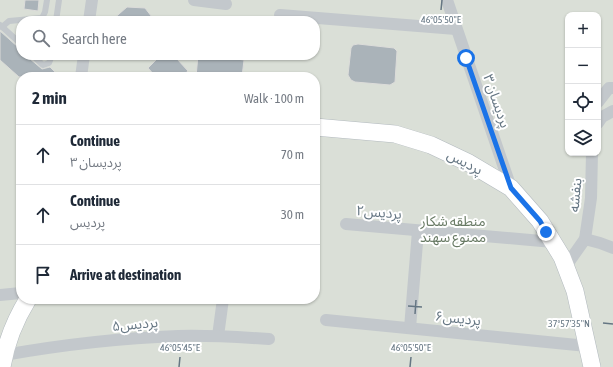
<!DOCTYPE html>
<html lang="en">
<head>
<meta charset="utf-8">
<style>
  :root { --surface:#fff; --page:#f2f2f3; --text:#1f2937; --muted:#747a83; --line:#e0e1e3 }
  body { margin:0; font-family:"Asap Condensed","Noto Sans Arabic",sans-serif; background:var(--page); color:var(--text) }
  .controls { position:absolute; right:12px; top:12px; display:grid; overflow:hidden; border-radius:8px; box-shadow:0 1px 3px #0004 }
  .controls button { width:36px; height:36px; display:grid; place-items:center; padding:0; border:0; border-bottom:1px solid var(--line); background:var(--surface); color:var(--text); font:20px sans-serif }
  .stop { position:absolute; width:12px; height:12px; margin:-9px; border:3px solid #1a73e8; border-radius:50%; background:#fff }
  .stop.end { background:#1a73e8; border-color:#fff; box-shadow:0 1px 4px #0008 }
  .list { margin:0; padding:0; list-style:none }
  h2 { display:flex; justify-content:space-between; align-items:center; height:52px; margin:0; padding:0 16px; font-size:17px }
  h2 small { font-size:13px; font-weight:400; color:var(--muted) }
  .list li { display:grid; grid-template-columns:26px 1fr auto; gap:12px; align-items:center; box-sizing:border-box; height:60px; padding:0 16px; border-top:1px solid var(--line) }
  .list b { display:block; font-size:15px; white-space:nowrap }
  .list p { margin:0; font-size:13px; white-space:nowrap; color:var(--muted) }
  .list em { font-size:13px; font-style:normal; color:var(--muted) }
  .icon { flex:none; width:22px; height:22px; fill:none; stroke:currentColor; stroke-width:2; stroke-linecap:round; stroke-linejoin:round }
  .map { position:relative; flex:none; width:613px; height:367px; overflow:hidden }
  .search { position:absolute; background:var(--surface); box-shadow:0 1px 3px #0004; left:16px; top:16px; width:304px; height:44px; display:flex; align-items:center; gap:10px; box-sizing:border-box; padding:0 14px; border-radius:16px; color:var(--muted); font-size:15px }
  .panel { position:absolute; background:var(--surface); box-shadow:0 1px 3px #0004; left:16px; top:72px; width:304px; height:232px; border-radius:16px }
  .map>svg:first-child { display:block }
</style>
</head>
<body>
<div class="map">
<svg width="613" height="367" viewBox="0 0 613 367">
  <rect width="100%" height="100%" fill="#fafaf8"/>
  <path fill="#dadfd7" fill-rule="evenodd" d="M0,0H613V367H0ZM568,15H598V153H568ZM21,21H315V55H21ZM21,77H315V299H21Z"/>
  <g fill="#aab3b9" stroke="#dcdcda">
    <path d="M25,0H39L38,11L24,9Z"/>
    <path d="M127,7L145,8L155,21H111Z"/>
    <path d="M0,31L18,47L21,48V55H28L29,58L42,69L50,67L60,77H19L0,60Z"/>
    <path d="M358,44L394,48L397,51L395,82L390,85L355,82L351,80L348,75L351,48L353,45Z"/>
    <path d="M198,55L228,56L227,58L244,60L242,77H196Z"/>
    <path d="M159,57L177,59L188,71L181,77H156L148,68Z"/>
  </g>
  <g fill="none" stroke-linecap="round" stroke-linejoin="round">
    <g stroke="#b3babf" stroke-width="18">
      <g id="secondary">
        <path d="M315,127L395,134L431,145L469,163L511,188L540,221L562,257L575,291L592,367"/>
        <path d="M2,367C6,343 15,320 28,299"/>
      </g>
    </g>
    <g stroke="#c3c8cc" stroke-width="6">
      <path d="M56,21L59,0"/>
      <path d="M0,25L21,44"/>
      <path d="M2,27L9,21L42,18L45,12L47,0"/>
      <path d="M32,55L43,65L49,63L52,55"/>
    </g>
    <g stroke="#c3c8cc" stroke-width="12">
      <path d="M194,0L226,4"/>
      <path d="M447,0L511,188"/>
      <path d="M280,15L456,29"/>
      <path d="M89,21L92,0"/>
      <path d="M81,77L84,55"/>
      <path d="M598,102L609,88H613"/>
      <path d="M598,123L602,117L613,111"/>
      <path d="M346,224L553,242"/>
      <path d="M585,239L600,243L613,248"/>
      <path d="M566,266L585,239L591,198L592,153"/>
      <path d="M0,295L21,293"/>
      <path d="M326,320L587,346"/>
      <path d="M410,328L418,231"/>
      <path d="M218,336L223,299"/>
      <path d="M4,355C61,345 120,338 178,336C208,335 239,337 269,339"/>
    </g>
    <use href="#secondary" stroke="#fff" stroke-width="17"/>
  </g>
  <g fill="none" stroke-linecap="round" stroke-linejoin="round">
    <path stroke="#1a73e8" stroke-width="5" d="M466,58L511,188L540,221L546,232"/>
  </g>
  <path fill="none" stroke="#657683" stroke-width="1.5" d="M441,10L442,0M408,306L422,307M415,314L416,300M603,323L613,324M179,367L180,357M410,367L411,357"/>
  <g text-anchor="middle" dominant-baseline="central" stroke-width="4" stroke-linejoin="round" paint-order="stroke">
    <g font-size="14" fill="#657683" stroke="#fff">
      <text transform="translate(497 101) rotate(71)">پردیسان ۳</text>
      <text transform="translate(465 162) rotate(28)">پردیس</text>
      <text transform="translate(575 195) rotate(-85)">بنفشه</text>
      <text transform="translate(379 212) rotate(5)">پردیس۲</text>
      <text transform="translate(458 318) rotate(6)">پردیس۶</text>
      <text transform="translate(135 324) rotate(-5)">پردیس۵</text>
    </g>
    <g font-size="14" fill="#687a64" stroke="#fff">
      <text x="453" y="221">منطقه شکار<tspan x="453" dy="16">ممنوع سهند</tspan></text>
    </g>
  </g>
  <g font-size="10" text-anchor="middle" fill="#657683" stroke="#fff" stroke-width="4" stroke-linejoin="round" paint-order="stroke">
    <text x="441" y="23">46°05'50"E</text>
    <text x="569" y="327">37°57'35"N</text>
    <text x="180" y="351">46°05'45"E</text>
    <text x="411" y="351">46°05'50"E</text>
  </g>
</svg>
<div class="controls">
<button>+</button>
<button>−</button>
<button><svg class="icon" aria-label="locate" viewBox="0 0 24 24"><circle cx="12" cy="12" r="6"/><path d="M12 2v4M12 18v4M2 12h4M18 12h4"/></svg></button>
<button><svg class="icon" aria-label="layers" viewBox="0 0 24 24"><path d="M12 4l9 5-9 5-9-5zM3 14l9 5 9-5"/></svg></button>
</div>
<div class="stop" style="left:466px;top:58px"></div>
<div class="stop end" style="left:546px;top:232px"></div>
<div class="search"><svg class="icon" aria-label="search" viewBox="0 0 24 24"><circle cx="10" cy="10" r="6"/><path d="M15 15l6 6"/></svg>Search here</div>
<section class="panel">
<h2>2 min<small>Walk · 100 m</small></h2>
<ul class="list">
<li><svg class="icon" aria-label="ahead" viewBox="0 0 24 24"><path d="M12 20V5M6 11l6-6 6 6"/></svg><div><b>Continue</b><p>پردیسان ۳</p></div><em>70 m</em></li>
<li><svg class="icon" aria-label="ahead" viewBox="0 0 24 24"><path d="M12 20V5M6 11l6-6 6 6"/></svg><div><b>Continue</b><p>پردیس</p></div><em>30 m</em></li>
<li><svg class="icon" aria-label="arrive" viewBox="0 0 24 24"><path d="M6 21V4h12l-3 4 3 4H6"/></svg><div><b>Arrive at destination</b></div></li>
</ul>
</section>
</div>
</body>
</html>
